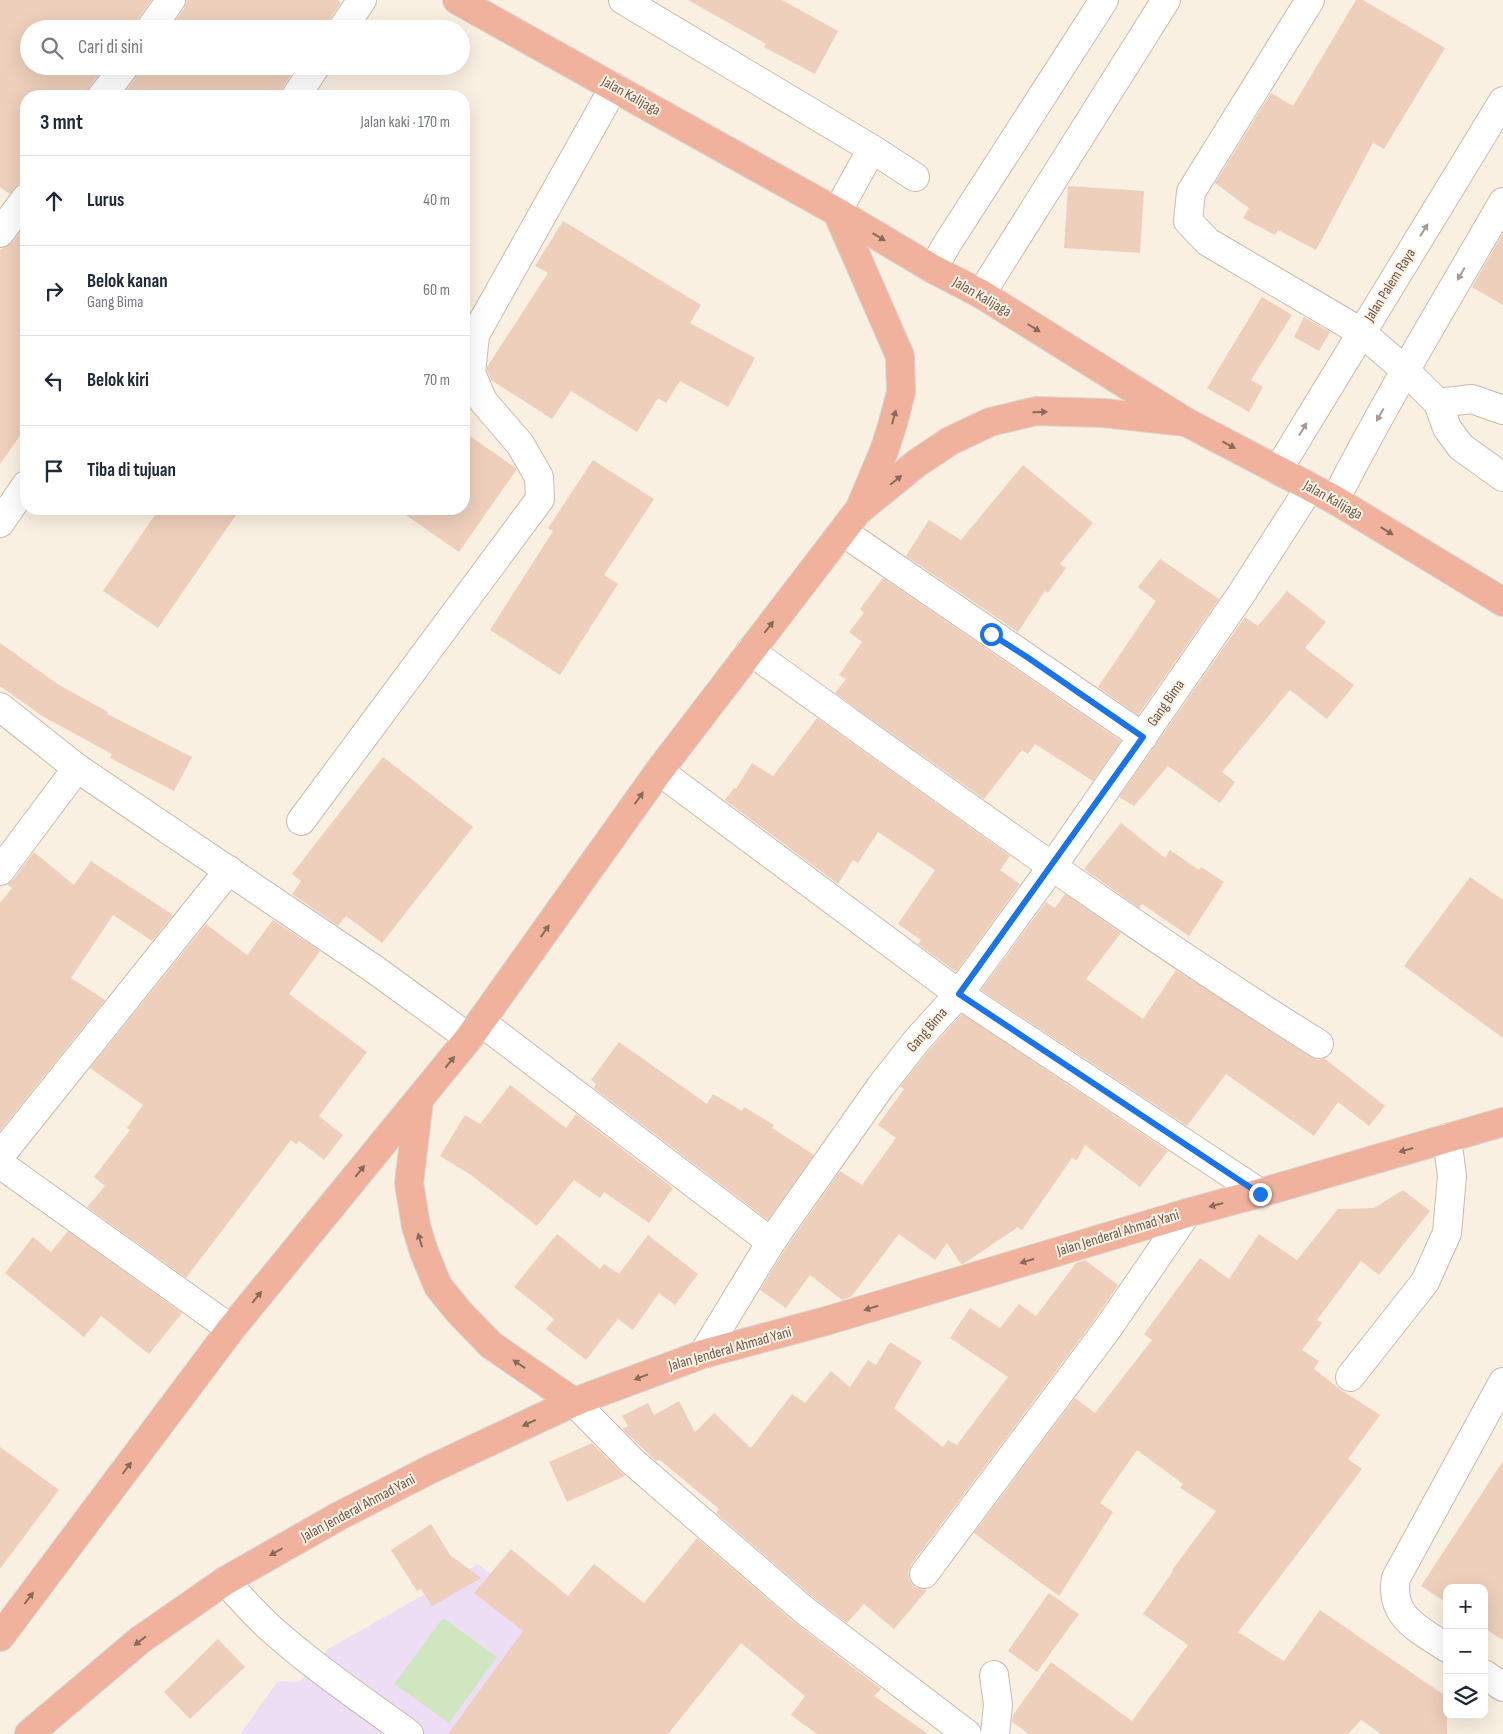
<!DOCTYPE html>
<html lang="id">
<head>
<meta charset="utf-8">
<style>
  :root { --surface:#fff; --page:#f2f2f3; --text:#1f2937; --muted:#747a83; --line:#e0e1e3 }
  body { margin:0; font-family:"Sofia Sans Condensed",sans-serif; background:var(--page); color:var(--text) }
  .controls { position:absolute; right:15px; bottom:15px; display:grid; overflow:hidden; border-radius:10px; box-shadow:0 5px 20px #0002 }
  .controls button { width:45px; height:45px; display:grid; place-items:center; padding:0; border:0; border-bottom:1px solid var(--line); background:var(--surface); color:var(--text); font:25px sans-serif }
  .stop { position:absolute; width:15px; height:15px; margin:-11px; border:4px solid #1a73e8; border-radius:50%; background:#fff }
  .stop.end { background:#1a73e8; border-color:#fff; box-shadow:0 1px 5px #0008 }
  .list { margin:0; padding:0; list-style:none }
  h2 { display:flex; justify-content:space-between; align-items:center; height:65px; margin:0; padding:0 20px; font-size:21px }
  h2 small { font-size:16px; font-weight:400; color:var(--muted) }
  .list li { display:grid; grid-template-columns:32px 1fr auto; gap:15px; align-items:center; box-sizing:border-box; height:90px; padding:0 20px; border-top:1px solid var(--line) }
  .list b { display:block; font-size:19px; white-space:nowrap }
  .list p { margin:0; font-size:16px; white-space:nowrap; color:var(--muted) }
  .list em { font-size:16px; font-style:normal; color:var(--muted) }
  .icon { flex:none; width:28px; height:28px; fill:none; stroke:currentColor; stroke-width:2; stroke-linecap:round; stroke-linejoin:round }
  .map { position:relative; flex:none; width:1503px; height:1734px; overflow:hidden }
  .search { position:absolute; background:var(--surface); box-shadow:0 5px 20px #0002; left:20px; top:20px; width:450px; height:55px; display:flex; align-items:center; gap:12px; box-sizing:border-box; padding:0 18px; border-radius:28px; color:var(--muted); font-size:19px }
  .panel { position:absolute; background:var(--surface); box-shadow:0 5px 20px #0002; left:20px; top:90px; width:450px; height:425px; border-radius:20px }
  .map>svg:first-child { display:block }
</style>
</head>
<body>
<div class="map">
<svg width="1503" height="1734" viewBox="0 0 1503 1734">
  <rect width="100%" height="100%" fill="#faf0e1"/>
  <path fill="#eddef6" d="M478,1564L676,1721L668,1734H240L278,1681L299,1682L328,1649Z"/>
  <path fill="#d0e6c1" d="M443,1618L497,1657L449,1723L394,1684Z"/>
  <g fill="#edcfbb">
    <path d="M0,0H152L137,20L135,29H29V66H105L90,86L87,96H26V183L19,184L10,194L0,187Z"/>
    <path d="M186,0H338L341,3L329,20L327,29H169L184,9Z"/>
    <path d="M688,0H782L838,31L815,74L764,47L766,44Z"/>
    <path d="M1356,0H1363L1445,48L1384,149L1373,143L1316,250L1278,230L1275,235L1243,218L1249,208L1215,183L1271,93L1293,106Z"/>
    <path d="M140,66H297L283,87L281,96H122L137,76Z"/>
    <path d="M1068,186L1144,191L1140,253L1064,248Z"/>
    <path d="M563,221L701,305L690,323L755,358L728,407L680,381L666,403L658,398L637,432L571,391L552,419L491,380L487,371V367L548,273L535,266Z"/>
    <path d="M26,224V427L0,464V250L12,243Z"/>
    <path d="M1503,233V305L1472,287Z"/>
    <path d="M1262,297L1292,315L1251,380L1263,387L1249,412L1207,388Z"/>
    <path d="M1304,317L1330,332L1319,351L1294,337Z"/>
    <path d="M464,432L517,469L459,552L397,509H464Z"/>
    <path d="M593,460L654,499L604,575L618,584L560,675L490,630L553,531L548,528Z"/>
    <path d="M1023,465L1093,523L1060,564L1066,568L1048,593L1045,591L1018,632L906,556L929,520L961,540Z"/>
    <path d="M159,509H240L158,628L103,591Z"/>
    <path d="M1160,559L1219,599L1138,715L1098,687L1156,601L1138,587Z"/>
    <path d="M883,578L1121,741L1093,781L1035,744L1028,754L1022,750L984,799L835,693L846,679L839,675L862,642L849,632L864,613L860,609Z"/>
    <path d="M1287,591L1326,622L1305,648L1354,685L1327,719L1290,690L1222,772L1235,782L1220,803L1168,766L1134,806L1119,797L1245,617L1258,626Z"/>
    <path d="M0,643L59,685L108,712L107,714L192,757L174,791L110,758L112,754L42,716L0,686Z"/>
    <path d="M817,718L1010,856L1000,870L1020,884L956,972L918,944L921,940L898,924L935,870L878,832L858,863L853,860L838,884L725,800L734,788L736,789L752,763L773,776Z"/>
    <path d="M383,757L473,827L382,943L346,916L338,926L292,894L301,881L292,874Z"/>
    <path d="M1121,823L1165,858L1170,850L1199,870L1201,867L1224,882L1189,936L1142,904L1139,908L1084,869Z"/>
    <path d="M34,852L74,885L91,861L173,915L152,941L113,915L71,978L105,1000L0,1131V903L12,888L7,884L13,880Z"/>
    <path d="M1470,877L1503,900V1038L1404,966Z"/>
    <path d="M1065,894L1121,933L1086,979L1143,1019L1176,970L1311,1057L1318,1060L1324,1058L1385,1106L1369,1126L1338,1102L1314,1136L1226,1074L1187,1126L981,990L1046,902L1055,908Z"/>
    <path d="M273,920L320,951L289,994L367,1052L319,1116L343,1135L324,1160L299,1141L296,1144L291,1140L186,1278L87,1207L105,1186L94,1177L130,1130L127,1128L143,1105L90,1068L206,924L247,955Z"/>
    <path d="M962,1014L1168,1151L1140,1187L1085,1145L1077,1160L1072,1158L1022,1230L1018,1227L963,1264H961L947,1243L935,1260L899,1234L851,1297L842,1300L810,1275L786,1308L760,1290L784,1251L840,1171L862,1185L896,1138L878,1125L904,1089L900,1087L902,1084L930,1049Z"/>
    <path d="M619,1042L707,1104L713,1094L742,1111L744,1107L774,1125L772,1128L814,1155L768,1220L594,1088L596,1084L591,1080Z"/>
    <path d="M510,1085L566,1128L576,1114L673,1188L649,1223L604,1192L600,1198L574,1180L537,1226L471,1175L440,1156L465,1115L480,1124Z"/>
    <path d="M1403,1190L1430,1211L1379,1275L1361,1261L1317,1320L1322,1323L1302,1350L1319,1361L1314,1369L1341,1390L1380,1415L1348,1459L1362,1469L1238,1632L1284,1661L1320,1610L1447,1697V1734H1381L1361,1720L1348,1734H1029L1012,1722L1013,1715L1051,1662L1132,1721L1188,1645L1143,1614L1173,1571L1172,1570L1216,1511L1180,1488L1183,1484L1137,1450L1100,1503L1113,1512L1059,1596L974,1533L1075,1398L1095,1413L1152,1340L1144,1334L1200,1258L1229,1279L1259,1234L1297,1260L1338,1209L1374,1208Z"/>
    <path d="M68,1231L182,1313L149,1354L101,1316L84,1337L5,1273L33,1237L51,1252Z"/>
    <path d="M557,1234L600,1269L604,1264L619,1274L648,1235L698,1274L675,1305L659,1293L633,1330L618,1319L586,1360L546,1329L554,1319L514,1287Z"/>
    <path d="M1085,1260L1118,1285L1095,1319L911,1565L908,1573L910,1581L915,1587L927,1590L894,1629L864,1604L847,1623L814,1598L716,1513L719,1509L660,1460L656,1461L622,1429L628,1426L622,1416L648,1403L654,1415L679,1401L695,1432L714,1413L751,1448L792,1394L805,1403L831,1371L850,1387L868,1360L876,1365L890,1342L922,1362L894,1408L943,1447L948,1440L957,1445L1008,1377L950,1338L970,1308L1000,1328L1019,1304L1036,1316L1076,1263Z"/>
    <path d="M592,1443L625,1476L567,1502L549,1462Z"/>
    <path d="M0,1447L59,1490L0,1569Z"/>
    <path d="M1503,1461V1640L1484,1628V1588H1447V1603L1421,1586Z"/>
    <path d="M431,1524L450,1555L481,1578L432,1606L421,1589L417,1591L391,1550Z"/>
    <path d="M697,1538L794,1622L881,1689L874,1696L928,1734H817L791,1715L805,1696L741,1643L668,1734H448L523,1631L474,1593L511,1549L568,1596L594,1564L644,1603Z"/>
    <path d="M1049,1593L1079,1614L1037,1672L1008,1651Z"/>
    <path d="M218,1639L245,1667L190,1719L164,1692Z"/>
  </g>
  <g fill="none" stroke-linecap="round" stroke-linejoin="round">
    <g stroke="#cbbaac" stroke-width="30">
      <g id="minor">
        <path d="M623,0L872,149L915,177"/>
        <path d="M1310,0L1191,192L1188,221L1208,242L1361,332L1405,370L1438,403L1447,428L1461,447L1503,477"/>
        <path d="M150,29L171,0"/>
        <path d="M342,29L362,0"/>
        <path d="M102,96L125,66"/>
        <path d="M296,96L316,66"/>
        <path d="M837,212L872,149"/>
        <path d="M0,233L26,198"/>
        <path d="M933,269L947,244L1104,0"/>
        <path d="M981,294L1166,0"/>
        <path d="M1438,403L1472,399L1503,410"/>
        <path d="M1278,470L1503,101"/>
        <path d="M1335,500C1387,398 1446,301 1503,202"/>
        <path d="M0,523L26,485"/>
        <path d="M843,532L1143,737"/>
        <path d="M750,651C938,785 1123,922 1319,1044"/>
        <path d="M0,707L77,768L374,969L469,1038"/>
        <path d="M659,771L959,994L1260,1193"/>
        <path d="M301,821L540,499L539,477L520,444L483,401L471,373L475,335L614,87"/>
        <path d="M0,871L77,768"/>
        <path d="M481,1022L771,1242"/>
        <path d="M0,1156L229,870"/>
        <path d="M0,1164L231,1329"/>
        <path d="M703,1354L771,1242L881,1086L918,1039L959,994L1052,867L1240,596L1310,487"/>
        <path d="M1350,1377L1425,1282L1447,1233L1452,1176L1447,1138"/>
        <path d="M574,1402L632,1461L804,1610L967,1734"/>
        <path d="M924,1574L1108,1328L1187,1213"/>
        <path d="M225,1581C239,1596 253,1612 268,1626C312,1666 361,1699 409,1734"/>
        <path d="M1447,1648C1419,1629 1389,1617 1396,1578L1503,1382"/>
        <path d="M1484,1674L1503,1687"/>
        <path d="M994,1675L998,1705L995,1734"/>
      </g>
    </g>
    <g stroke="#d9d3d0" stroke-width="30">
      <g id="highway">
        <path d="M457,0L837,212L933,269L981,294L1186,422L1335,500L1503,602"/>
        <path d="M837,212L900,356L901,392L893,423L884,451L860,508"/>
        <path d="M419,1100L409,1183L416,1226L424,1252L438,1286L459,1312L491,1345L574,1402"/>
        <path d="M0,1637L231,1329L469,1038L659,771L858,511L917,463L950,441L990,422L1036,411L1104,413L1186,422"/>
        <path d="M29,1734L140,1640L225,1581L339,1516L433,1468L574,1402L703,1354L826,1321L1187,1213L1260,1193L1503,1122"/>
      </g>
    </g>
    <use href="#minor" stroke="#fff" stroke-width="28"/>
    <use href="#highway" stroke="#f0b29c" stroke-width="28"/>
  </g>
  <defs><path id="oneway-solid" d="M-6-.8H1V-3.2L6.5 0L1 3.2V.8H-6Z" transform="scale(1.25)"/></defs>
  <g fill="#a89a92">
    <use href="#oneway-solid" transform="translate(1424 230) rotate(-58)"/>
    <use href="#oneway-solid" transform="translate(1461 274) rotate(120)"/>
    <use href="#oneway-solid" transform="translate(1380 415) rotate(119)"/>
    <use href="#oneway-solid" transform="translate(1303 429) rotate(-59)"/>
  </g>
  <g fill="#88695a">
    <use href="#oneway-solid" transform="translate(879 237) rotate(31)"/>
    <use href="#oneway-solid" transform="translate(1034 328) rotate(32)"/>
    <use href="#oneway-solid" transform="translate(1040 412) rotate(-2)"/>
    <use href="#oneway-solid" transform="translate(894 417) rotate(-75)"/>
    <use href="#oneway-solid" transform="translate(1229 445) rotate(28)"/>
    <use href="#oneway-solid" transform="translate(896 480) rotate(-39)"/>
    <use href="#oneway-solid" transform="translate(1387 531) rotate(31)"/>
    <use href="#oneway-solid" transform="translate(769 627) rotate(-52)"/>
    <use href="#oneway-solid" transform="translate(639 798) rotate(-55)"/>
    <use href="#oneway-solid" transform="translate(545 931) rotate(-55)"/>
    <use href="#oneway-solid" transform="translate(450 1062) rotate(-51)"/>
    <use href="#oneway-solid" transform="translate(1406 1150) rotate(164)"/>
    <use href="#oneway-solid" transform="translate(360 1171) rotate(-51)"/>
    <use href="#oneway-solid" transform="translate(1216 1205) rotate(165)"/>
    <use href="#oneway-solid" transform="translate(420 1240) rotate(-106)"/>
    <use href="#oneway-solid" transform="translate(1027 1261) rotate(163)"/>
    <use href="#oneway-solid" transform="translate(257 1297) rotate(-51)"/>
    <use href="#oneway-solid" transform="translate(871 1308) rotate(163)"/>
    <use href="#oneway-solid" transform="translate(519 1364) rotate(-146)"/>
    <use href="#oneway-solid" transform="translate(641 1377) rotate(159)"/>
    <use href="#oneway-solid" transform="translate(529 1423) rotate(155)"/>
    <use href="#oneway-solid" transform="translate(127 1468) rotate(-53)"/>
    <use href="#oneway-solid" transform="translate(276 1552) rotate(150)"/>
    <use href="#oneway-solid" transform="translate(29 1598) rotate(-53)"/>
    <use href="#oneway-solid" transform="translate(140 1641) rotate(142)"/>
  </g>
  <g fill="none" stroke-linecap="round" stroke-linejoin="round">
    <path stroke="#1a73e8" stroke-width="6" d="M991,634L1027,657L1143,737L959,994L1260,1194"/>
  </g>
  <g text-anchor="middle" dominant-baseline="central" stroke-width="4" stroke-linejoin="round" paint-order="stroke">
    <g font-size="15" fill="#6e574a" stroke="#fdf4e6">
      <text transform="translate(631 96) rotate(29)">Jalan Kalijaga</text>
      <text transform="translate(1390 285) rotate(-58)">Jalan Palem Raya</text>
      <text transform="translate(982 297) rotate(30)">Jalan Kalijaga</text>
      <text transform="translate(1333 500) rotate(29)">Jalan Kalijaga</text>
      <text transform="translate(1166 703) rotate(-55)">Gang Bima</text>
      <text transform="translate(927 1030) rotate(-49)">Gang Bima</text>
      <text transform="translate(1118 1233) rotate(-17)">Jalan Jenderal Ahmad Yani</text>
      <text transform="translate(730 1349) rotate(-16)">Jalan Jenderal Ahmad Yani</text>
      <text transform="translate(358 1508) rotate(-28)">Jalan Jenderal Ahmad Yani</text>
    </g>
  </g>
</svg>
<div class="controls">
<button>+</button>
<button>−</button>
<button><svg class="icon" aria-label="layers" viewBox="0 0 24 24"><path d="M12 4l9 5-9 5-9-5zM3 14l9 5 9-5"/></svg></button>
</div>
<div class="stop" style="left:991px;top:634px"></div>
<div class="stop end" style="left:1260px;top:1194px"></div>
<div class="search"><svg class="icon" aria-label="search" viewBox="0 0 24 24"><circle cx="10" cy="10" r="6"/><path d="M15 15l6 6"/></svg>Cari di sini</div>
<section class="panel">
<h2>3 mnt<small>Jalan kaki · 170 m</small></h2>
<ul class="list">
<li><svg class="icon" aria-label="ahead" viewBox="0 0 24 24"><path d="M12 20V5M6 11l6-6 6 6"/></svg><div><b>Lurus</b></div><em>40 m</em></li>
<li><svg class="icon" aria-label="right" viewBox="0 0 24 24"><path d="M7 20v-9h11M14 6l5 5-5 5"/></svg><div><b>Belok kanan</b><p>Gang Bima</p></div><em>60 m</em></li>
<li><svg class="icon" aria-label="left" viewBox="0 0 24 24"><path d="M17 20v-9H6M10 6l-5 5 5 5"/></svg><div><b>Belok kiri</b></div><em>70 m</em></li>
<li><svg class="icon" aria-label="arrive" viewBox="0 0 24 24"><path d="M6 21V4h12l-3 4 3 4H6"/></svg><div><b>Tiba di tujuan</b></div></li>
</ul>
</section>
</div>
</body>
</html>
